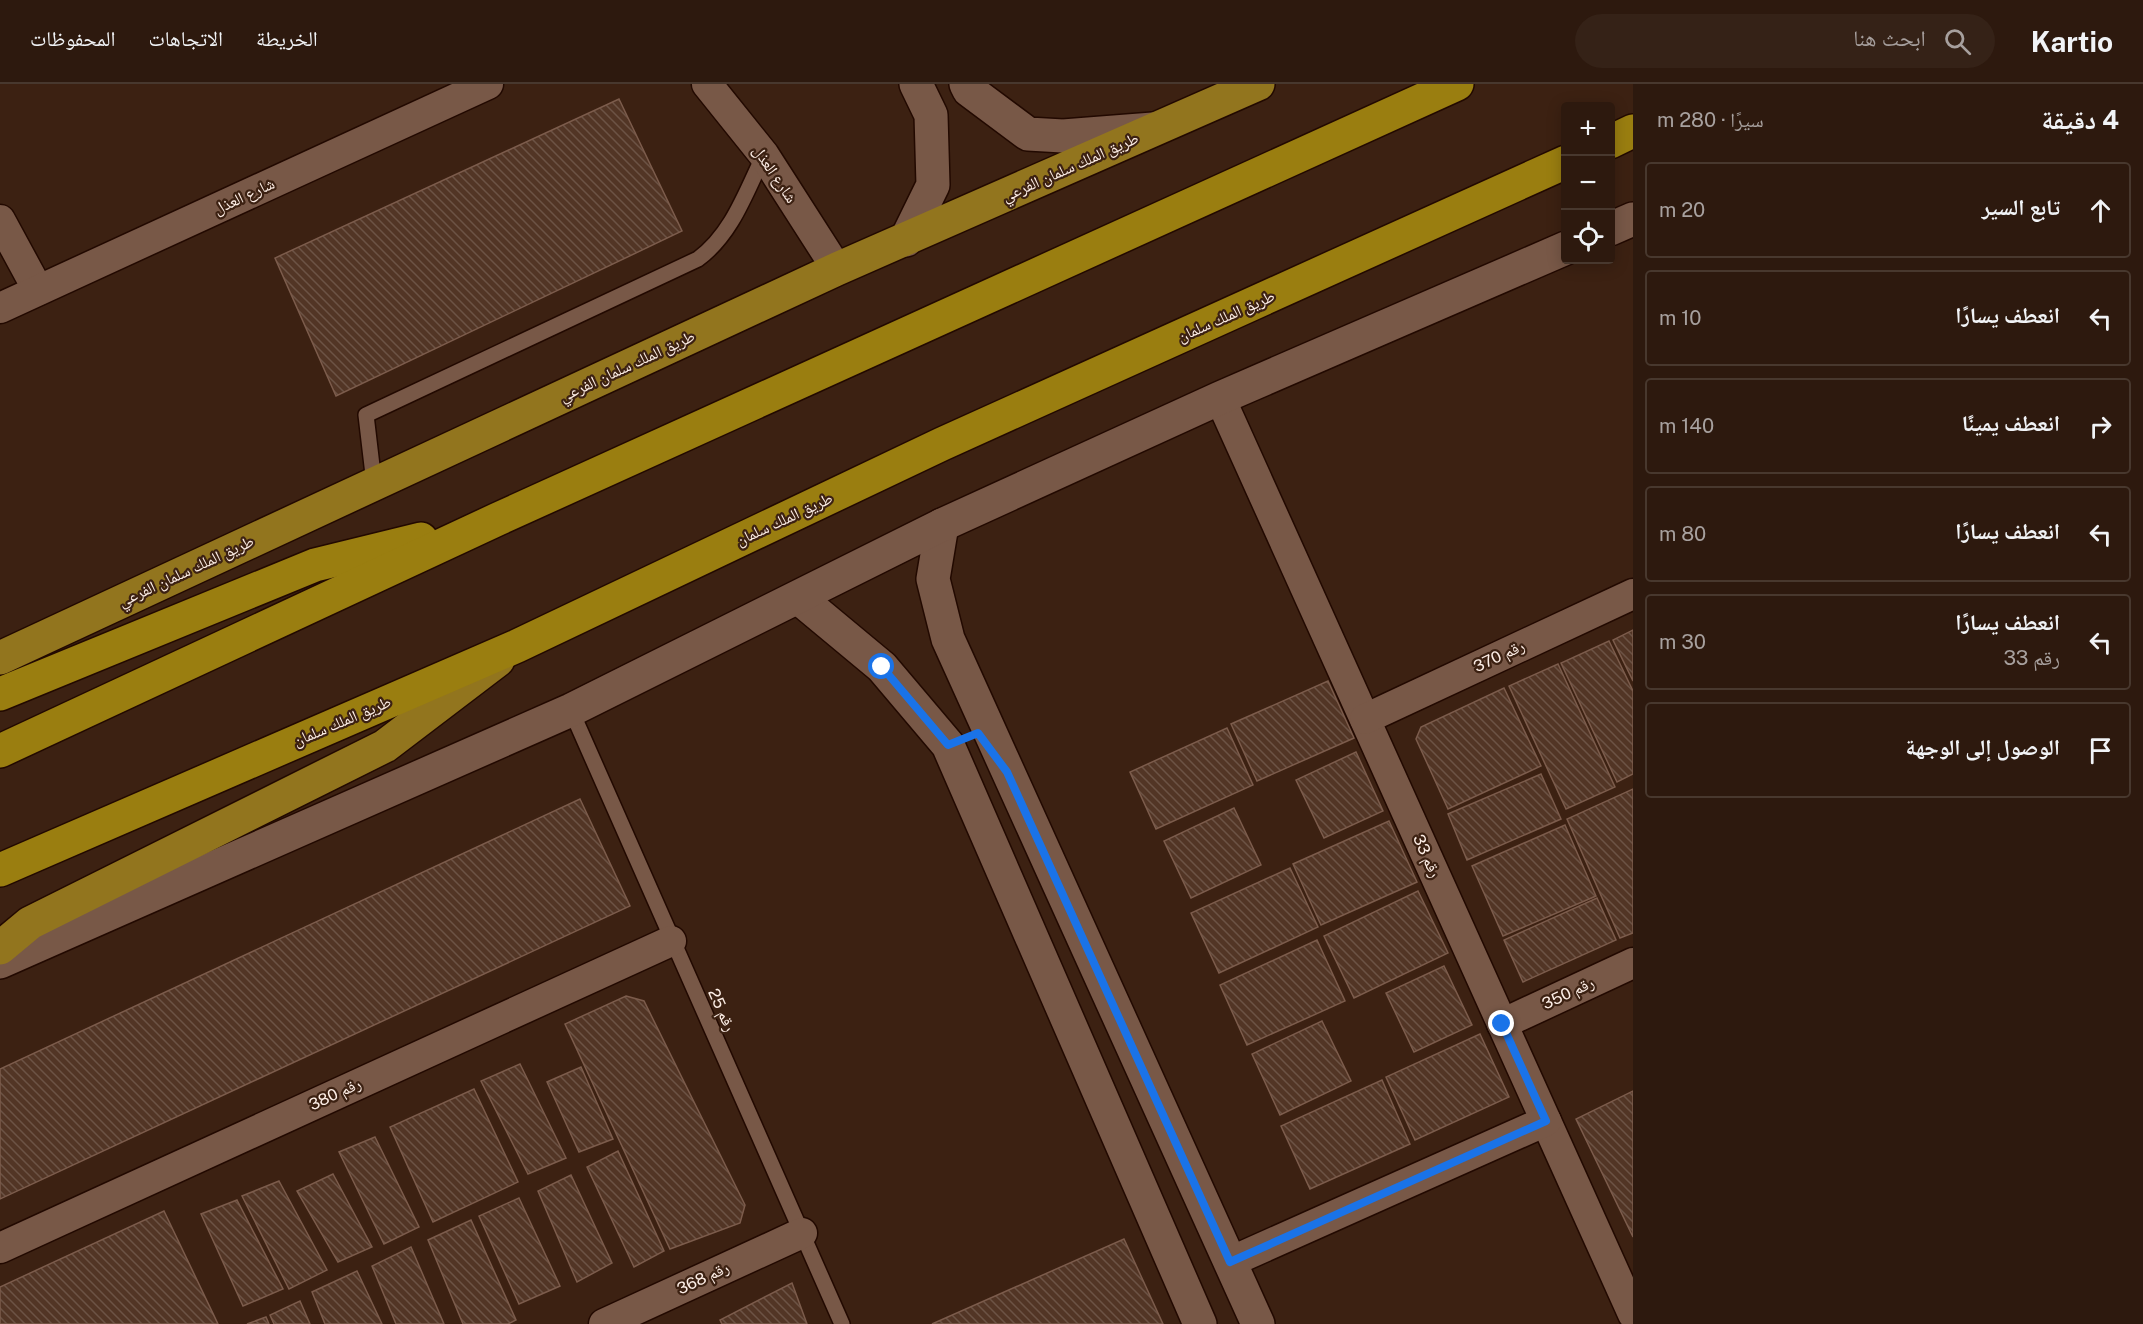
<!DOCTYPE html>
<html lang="ar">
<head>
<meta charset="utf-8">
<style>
  :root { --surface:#2d190e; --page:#352217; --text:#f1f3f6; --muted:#a7a09e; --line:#48382e }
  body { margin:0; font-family:"Public Sans","Noto Naskh Arabic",sans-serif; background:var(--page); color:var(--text); direction:rtl }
  .controls { position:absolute; right:18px; top:18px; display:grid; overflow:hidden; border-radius:6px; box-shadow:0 3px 15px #0003 }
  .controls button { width:54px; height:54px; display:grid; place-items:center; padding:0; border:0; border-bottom:2px solid var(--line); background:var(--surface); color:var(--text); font:30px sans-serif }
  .stop { position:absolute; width:18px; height:18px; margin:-14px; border:4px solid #1a73e8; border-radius:50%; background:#fff }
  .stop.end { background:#1a73e8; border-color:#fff; box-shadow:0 2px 6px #0008 }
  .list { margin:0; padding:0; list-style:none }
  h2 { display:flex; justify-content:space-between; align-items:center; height:78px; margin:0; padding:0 24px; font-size:26px }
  h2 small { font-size:20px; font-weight:400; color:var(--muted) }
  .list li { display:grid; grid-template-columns:39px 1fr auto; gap:18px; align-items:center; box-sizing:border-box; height:96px; margin:0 12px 12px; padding:0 12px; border:2px solid var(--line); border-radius:6px }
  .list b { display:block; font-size:22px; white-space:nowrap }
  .list p { margin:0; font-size:20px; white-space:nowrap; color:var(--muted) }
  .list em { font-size:20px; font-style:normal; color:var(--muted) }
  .icon { flex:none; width:33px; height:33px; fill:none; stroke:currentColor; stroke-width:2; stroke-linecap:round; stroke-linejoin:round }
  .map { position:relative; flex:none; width:1633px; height:1240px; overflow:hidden; direction:ltr }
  header { display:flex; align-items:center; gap:36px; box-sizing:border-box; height:84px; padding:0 30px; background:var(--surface); border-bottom:2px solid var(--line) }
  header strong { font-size:28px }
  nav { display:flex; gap:33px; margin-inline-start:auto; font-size:21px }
  .search { width:420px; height:54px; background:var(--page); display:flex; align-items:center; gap:15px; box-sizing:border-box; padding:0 21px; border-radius:33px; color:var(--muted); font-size:22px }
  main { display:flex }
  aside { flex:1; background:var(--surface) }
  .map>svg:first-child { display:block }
</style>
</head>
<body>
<header>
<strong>Kartio</strong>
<div class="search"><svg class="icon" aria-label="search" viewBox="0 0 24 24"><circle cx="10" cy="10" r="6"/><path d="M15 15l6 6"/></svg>ابحث هنا</div>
<nav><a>الخريطة</a><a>الاتجاهات</a><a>المحفوظات</a></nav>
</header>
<main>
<aside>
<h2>4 دقيقة<small>سيرًا · 280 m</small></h2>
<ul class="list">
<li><svg class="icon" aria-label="ahead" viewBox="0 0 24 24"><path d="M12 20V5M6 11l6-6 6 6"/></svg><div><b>تابع السير</b></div><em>20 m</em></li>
<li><svg class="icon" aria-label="left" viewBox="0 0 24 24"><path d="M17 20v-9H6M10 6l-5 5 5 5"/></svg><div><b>انعطف يسارًا</b></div><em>10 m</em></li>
<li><svg class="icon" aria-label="right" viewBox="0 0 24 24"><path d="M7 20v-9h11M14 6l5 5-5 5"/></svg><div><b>انعطف يمينًا</b></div><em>140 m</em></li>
<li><svg class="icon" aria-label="left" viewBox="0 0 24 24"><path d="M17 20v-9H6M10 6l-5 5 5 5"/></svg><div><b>انعطف يسارًا</b></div><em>80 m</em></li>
<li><svg class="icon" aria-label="left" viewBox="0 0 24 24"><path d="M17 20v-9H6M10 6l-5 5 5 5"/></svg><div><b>انعطف يسارًا</b><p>رقم 33</p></div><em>30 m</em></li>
<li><svg class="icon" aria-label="arrive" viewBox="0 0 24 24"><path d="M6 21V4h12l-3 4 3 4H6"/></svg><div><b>الوصول إلى الوجهة</b></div></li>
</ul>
</aside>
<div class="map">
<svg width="1633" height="1240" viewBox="0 0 1633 1240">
  <defs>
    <pattern id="building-back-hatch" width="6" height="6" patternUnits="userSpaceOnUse" patternTransform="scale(1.5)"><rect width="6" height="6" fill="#523525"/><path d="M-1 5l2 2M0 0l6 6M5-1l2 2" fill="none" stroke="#6c5345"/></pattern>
  </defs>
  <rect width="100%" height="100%" fill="#3c2112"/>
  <g fill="url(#building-back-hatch)" stroke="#7c5c4c" stroke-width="1.5">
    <path d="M619,15L682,147L336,312L275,174Z"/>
    <path d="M1633,546V597L1613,556Z"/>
    <path d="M1609,557L1633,607V690L1617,698L1561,579Z"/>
    <path d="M1558,580L1615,703L1566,725L1509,602Z"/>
    <path d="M1328,597L1354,654L1257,697L1231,640Z"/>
    <path d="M1504,604L1541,682L1448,725L1416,655L1421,643Z"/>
    <path d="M1227,644L1253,701L1156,745L1130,688Z"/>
    <path d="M1356,668L1383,727L1324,754L1296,696Z"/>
    <path d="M1541,690L1561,735L1467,776L1448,730Z"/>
    <path d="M1633,705V849L1620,854L1567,735Z"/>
    <path d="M580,715L630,822L0,1115V985Z"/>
    <path d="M1234,724L1261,781L1191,814L1164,757Z"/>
    <path d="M1389,737L1417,798L1321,841L1293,780Z"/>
    <path d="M1565,741L1596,812L1503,852L1472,782Z"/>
    <path d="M1290,784L1318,843L1219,889L1191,829Z"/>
    <path d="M1418,807L1448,869L1354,914L1324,852Z"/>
    <path d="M1597,814L1616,856L1523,898L1504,856Z"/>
    <path d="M1317,856L1345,917L1247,961L1220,901Z"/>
    <path d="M1444,882L1472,941L1414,968L1386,909Z"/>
    <path d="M626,912L644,917L745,1121L740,1139L670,1165L565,940Z"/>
    <path d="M1322,937L1351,997L1280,1031L1252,970Z"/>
    <path d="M1480,950L1509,1013L1415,1056L1386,993Z"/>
    <path d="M520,980L566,1074L528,1090L481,997Z"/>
    <path d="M581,983L613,1055L579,1068L547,998Z"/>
    <path d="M1382,996L1410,1060L1310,1105L1281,1042Z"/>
    <path d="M474,1005L518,1098L433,1138L390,1043Z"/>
    <path d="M1633,1007V1153L1576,1035Z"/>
    <path d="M375,1053L419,1143L384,1160L339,1068Z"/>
    <path d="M618,1067L664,1167L634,1183L587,1083Z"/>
    <path d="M333,1090L372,1163L338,1178L297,1107Z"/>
    <path d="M571,1091L612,1179L577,1198L538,1107Z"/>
    <path d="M279,1097L327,1186L289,1205L242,1112Z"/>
    <path d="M519,1114L560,1202L519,1220L479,1132Z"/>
    <path d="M237,1116L283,1205L243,1222L201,1130Z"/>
    <path d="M164,1127L218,1240H0V1203Z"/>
    <path d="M471,1136L516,1236L508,1240H463L428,1156Z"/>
    <path d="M1124,1155L1163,1240H932Z"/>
    <path d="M411,1163L444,1240H396L372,1182Z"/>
    <path d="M357,1187L382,1240H325L312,1208Z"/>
    <path d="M792,1199L807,1240H722L720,1236Z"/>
    <path d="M300,1217L310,1240H274L270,1231Z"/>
    <path d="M266,1233L269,1240H247Z"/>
  </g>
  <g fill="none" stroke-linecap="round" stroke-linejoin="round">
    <g stroke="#220900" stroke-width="18">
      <g id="service">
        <path d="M374,399L366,331L698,175C732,150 746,108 764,71"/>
        <path d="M571,626L842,1240"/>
      </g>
    </g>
    <g stroke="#220900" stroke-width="33">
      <g id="minor">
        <path d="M707,0L764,71L837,185"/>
        <path d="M0,136L38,206"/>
        <path d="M0,224L488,0"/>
        <path d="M1220,314L1633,1230"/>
        <path d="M1365,635L1633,510"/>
        <path d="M1502,940L1633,879"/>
        <path d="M0,1164L671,857"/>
        <path d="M1230,1178L1546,1037"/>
        <path d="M604,1240L802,1149"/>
      </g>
    </g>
    <g stroke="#220900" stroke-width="36">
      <g id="tertiary">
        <path d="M966,0L969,6L1028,50L1063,52L1153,45"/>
        <path d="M906,156L933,101L931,31L916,0"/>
        <path d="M942,441L933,495L948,555L1258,1240"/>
        <path d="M799,514L882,583L948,661L1200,1240"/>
      </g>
    </g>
    <g stroke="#220900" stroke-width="36">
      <g id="secondary">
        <path d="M1610,145L1633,135"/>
        <path d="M0,878L571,626L942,441L1220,314L1566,164"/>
      </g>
    </g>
    <g stroke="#220900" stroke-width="36">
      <g id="primary">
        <path d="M0,574L837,185L1258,0"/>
        <path d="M0,864L30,839L385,662L498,576"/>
      </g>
    </g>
    <g stroke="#220900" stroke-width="36">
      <g id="trunk">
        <path d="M1610,58L1633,47"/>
        <path d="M0,610L315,481L421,455"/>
        <path d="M0,667L498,435L1457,0"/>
        <path d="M0,786L517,562L942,360L1566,78"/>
      </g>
    </g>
    <use href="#service" stroke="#785847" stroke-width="15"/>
    <use href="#minor" stroke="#785847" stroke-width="30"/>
    <use href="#tertiary" stroke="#785847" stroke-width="33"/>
    <use href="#secondary" stroke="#785847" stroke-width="33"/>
    <use href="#primary" stroke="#92751e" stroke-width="33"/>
    <use href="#trunk" stroke="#9a7e10" stroke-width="33"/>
  </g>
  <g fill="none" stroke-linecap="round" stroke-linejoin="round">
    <path stroke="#1a73e8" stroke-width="8" d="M882,583L948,661L978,649L1007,688L1230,1178L1546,1037L1502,940"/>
  </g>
  <g text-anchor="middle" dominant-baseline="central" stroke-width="4.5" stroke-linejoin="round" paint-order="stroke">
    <g font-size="16" fill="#fdeee6" stroke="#3c2112">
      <text transform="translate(1070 83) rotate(-24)">طريق الملك سلمان الفرعي</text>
      <text transform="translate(775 90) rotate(56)">شارع العذل</text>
      <text transform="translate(244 112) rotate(-25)">شارع العذل</text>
      <text transform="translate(1226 232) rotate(-24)">طريق الملك سلمان</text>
      <text transform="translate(627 282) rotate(-25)">طريق الملك سلمان الفرعي</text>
      <text transform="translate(784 435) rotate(-25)">طريق الملك سلمان</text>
      <text transform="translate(186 487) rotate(-25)">طريق الملك سلمان الفرعي</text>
      <text transform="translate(1499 572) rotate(-25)">رقم 370</text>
      <text transform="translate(342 637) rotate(-23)">طريق الملك سلمان</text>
      <text transform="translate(1427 772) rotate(66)">رقم 33</text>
      <text transform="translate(1568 909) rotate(-25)">رقم 350</text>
      <text transform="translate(722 926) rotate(66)">رقم 25</text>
      <text transform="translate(335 1010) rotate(-25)">رقم 380</text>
      <text transform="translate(703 1194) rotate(-25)">رقم 368</text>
    </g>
  </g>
</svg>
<div class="controls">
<button>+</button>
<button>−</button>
<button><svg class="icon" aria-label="locate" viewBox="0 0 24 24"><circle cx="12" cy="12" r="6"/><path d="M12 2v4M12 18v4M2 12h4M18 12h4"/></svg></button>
</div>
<div class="stop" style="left:882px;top:583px"></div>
<div class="stop end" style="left:1502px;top:940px"></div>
</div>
</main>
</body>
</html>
